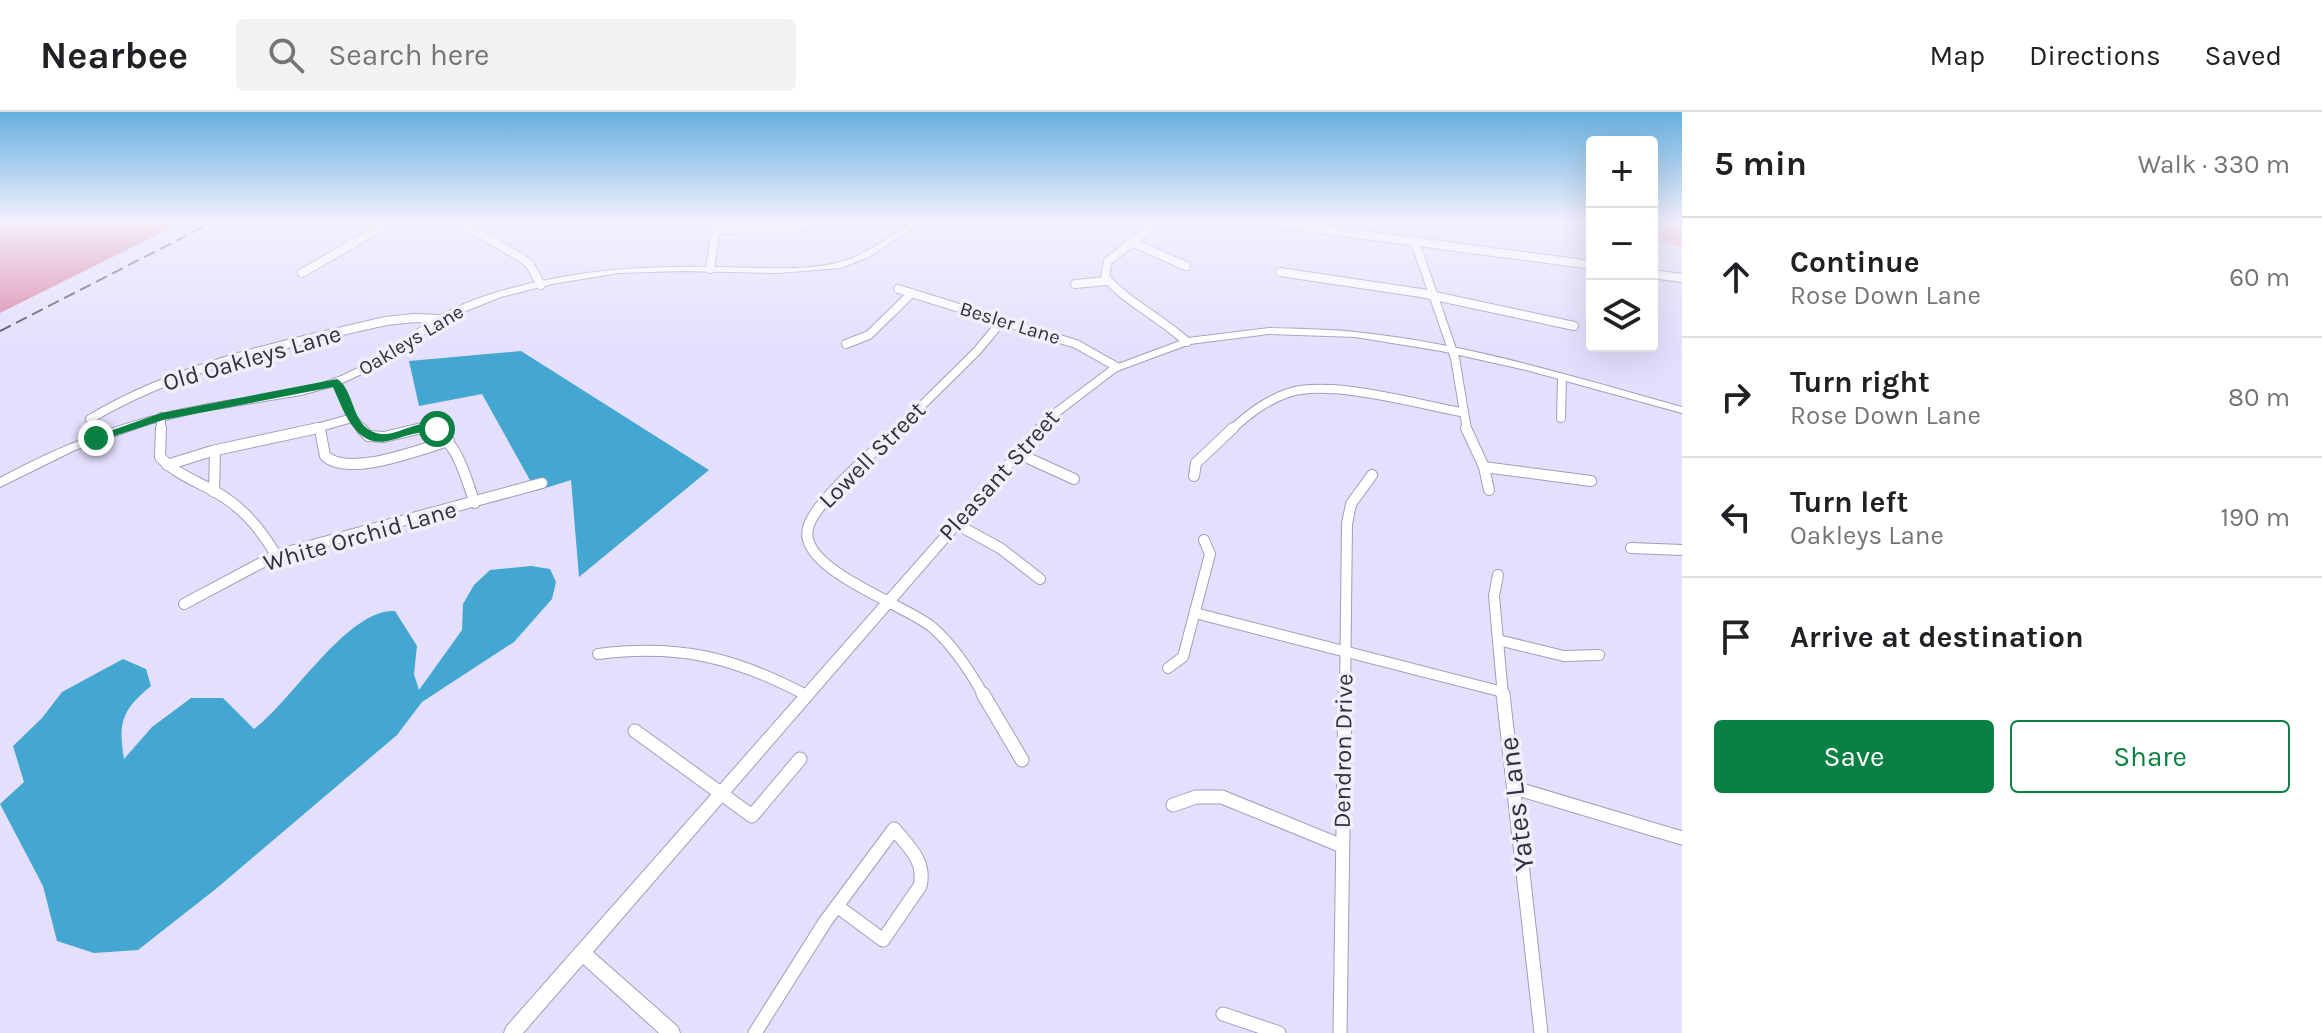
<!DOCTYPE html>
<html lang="en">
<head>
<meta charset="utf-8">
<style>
  :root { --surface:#fff; --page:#f2f2f2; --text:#202124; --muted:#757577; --line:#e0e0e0; --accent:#0b8043 }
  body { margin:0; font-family:Karla,sans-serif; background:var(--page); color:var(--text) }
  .controls { position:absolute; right:24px; top:24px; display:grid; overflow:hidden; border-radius:8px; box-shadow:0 8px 32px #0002 }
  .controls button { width:72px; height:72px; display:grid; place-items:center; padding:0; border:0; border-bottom:2px solid var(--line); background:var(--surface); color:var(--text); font:40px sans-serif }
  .stop { position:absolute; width:24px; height:24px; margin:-18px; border:6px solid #0b8043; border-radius:50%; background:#fff }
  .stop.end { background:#0b8043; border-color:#fff; box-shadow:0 2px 8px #0008 }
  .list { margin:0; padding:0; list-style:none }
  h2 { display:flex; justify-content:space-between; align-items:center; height:104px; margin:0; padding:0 32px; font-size:34px }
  h2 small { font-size:26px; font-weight:400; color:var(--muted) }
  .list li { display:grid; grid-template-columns:52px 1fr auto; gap:24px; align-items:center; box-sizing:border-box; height:120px; padding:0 32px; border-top:2px solid var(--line) }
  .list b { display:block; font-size:30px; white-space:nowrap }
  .list p { margin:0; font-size:26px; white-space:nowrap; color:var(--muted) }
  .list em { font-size:26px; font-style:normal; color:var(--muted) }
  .actions { display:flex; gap:16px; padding:24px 32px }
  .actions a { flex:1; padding:18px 0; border:2px solid var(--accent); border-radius:8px; text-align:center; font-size:28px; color:var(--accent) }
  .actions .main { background:var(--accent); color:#fff }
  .icon { flex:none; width:44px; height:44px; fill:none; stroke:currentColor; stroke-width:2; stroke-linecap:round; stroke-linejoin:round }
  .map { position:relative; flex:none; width:1682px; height:921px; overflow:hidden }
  header { display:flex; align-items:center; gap:48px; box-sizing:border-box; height:112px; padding:0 40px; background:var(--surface); border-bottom:2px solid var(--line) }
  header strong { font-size:38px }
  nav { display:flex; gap:44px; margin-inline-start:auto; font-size:28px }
  .search { width:560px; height:72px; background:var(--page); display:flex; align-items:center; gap:20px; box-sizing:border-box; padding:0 28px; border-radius:8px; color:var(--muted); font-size:30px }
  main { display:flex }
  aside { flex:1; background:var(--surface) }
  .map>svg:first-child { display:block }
</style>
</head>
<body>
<header>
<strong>Nearbee</strong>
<div class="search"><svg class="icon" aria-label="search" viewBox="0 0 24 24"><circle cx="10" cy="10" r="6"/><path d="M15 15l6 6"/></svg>Search here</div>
<nav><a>Map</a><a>Directions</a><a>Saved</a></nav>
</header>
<main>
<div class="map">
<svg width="1682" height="921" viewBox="0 0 1682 921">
  <rect width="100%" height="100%" fill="#e4dffd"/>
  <path fill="#f39fbf" d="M1652,109H1682V135L1654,128Z"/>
  <path fill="#d984a5" d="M0,109H185L0,201Z"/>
  <g fill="#43a7d2">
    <path d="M521,239L709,358L579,465L571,368L536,379L482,282L419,294L409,249Z"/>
    <path d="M531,454L550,457L556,470L552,487L514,530L422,590L397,623L217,776L138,838L94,841L57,829L43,774L0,692L24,670L13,634L42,606L62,580L123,547L146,557L151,574C122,598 118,610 124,647L152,615L191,586H223L254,617C292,589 348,496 395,499L417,534L414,562L419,578L462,518L463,492L474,473L490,458Z"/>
  </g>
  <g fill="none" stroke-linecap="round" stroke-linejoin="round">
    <g stroke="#a29db9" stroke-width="10">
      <g id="minor-far2">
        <path d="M457,109L522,146L530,153L541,173"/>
        <path d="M1159,109L1108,149L1105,165C1128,191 1161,206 1187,230"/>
        <path d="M1258,109L1592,153"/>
        <path d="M716,118L791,116L824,109"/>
        <path d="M1131,130L1186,154"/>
        <path d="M1415,130L1455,246L1467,318"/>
        <path d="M710,157L717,109"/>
        <path d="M1280,160L1421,181L1574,214"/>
        <path d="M302,161L392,109"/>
        <path d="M1652,162L1682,166"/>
        <path d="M1075,172L1107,169"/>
        <path d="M898,177L1076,232L1117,255"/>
        <path d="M846,232L869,223L912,181"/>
        <path d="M337,270L352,306L363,318"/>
        <path d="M1561,306L1562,266"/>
        <path d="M94,318L90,307C180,253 285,232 386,209L414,206L441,207"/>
        <path d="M161,318V305"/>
        <path d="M310,318L352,306"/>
        <path d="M409,318H433"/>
        <path d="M897,318L977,239L1002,209"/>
        <path d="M1231,318C1249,302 1265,289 1288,281C1330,267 1417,292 1461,300"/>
      </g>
    </g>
    <g stroke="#a29db9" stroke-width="12">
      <g id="minor-far1">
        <path d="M93,316L96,326"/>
        <path d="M161,316L160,345C176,362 194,368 214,379C240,393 261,417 276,443"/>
        <path d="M361,316L368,324L384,325L422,316"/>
        <path d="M426,316C458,325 464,363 475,391"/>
        <path d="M899,316C877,337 814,390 808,416C797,457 906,493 932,515C954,534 970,559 984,584"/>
        <path d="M1466,316L1484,355L1489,378"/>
        <path d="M320,317L325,344C349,366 420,337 449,329"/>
        <path d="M1017,341L1074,367"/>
        <path d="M167,353L212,339L318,316"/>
        <path d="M1484,355L1591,369"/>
        <path d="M1194,364L1196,351L1233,316"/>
        <path d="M214,380L215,339"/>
        <path d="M956,412L1000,436L1040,467"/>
        <path d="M1631,436L1682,438"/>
        <path d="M1498,463L1494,484L1503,584"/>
        <path d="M184,492L276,443L542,371"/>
        <path d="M1195,501L1503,580"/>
        <path d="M1498,528L1564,544L1599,543"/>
        <path d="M598,542C679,532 734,545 806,583"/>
        <path d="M1168,556L1183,545L1210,442L1204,428"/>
        <path d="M1345,584L1347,412L1351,392L1372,363"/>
      </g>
    </g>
    <g stroke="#a29db9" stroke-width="15">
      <g id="minor">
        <path d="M983,582L1022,648"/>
        <path d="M1503,582L1541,921"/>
        <path d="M635,619L752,704L800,647"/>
        <path d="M1515,676L1682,726"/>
        <path d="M1173,693L1196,685H1222L1342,734"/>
        <path d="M1223,902L1279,921"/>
        <path d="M755,921L825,810L894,717C909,735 926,749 920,774L883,828L837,794"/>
        <path d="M1340,921L1345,582"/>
      </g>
    </g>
    <g stroke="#a29db9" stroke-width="2">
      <g id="tertiary">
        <path d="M914,109H923L869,145L841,156L778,161L682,159L619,161L552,172L501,185L451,205L368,259L338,273L301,283L198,300L149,312L75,338L0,375V366C62,332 128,307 198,294C241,285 286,283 328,269C367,256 398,229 432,208C469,186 510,175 552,167C606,156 659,154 714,155C750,155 807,160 840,150C867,143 891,123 914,109Z"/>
        <path d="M1269,216C1298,217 1326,217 1355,220C1466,231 1575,265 1682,295V301L1526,258L1441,239L1355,225L1269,222L1190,232L1117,259L1053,308L593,840L678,915L680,921H659L583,852L523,921H504L506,915L1045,304L1110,255L1188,226Z"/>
      </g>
    </g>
    <use href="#minor-far2" stroke="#fff" stroke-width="8"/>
    <use href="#minor-far1" stroke="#fff" stroke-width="10"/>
    <use href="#minor" stroke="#fff" stroke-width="13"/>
    <use href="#tertiary" fill="#fff" fill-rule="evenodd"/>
    <path stroke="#4e4c5a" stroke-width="2" stroke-dasharray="12 6" stroke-linecap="butt" d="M0,219L215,109"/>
  </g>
  <linearGradient id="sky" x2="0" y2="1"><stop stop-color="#66afdf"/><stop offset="0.46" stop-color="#f3f1fe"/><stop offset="1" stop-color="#f3f1fe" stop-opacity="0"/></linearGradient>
  <rect width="1682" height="238" fill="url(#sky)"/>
  <path fill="#0b8043" d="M337,267C355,278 351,314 376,321C398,328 421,300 443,317L437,320C418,318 405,325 387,329C355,336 343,297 333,275L163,308L96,330L90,326L161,301Z"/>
  <g text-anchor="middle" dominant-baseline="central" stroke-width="7" stroke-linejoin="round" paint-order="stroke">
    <g font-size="20" fill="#32303c" stroke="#f1effb">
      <text transform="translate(1010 211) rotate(17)">Besler Lane</text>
      <text transform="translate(411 228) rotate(-31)">Oakleys Lane</text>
    </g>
    <g font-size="24" fill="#32303c" stroke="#f1effb">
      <text transform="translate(252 246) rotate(-16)">Old Oakleys Lane</text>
      <text transform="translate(872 343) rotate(-45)">Lowell Street</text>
      <text transform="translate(999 363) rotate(-48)">Pleasant Street</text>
      <text transform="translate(360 424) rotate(-16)">White Orchid Lane</text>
      <text transform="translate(1343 639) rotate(-89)">Dendron Drive</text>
    </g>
    <g font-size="28" fill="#32303c" stroke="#f1effb">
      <text transform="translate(1516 692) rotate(-97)">Yates Lane</text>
    </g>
  </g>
</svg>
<div class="controls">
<button>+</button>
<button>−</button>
<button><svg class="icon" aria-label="layers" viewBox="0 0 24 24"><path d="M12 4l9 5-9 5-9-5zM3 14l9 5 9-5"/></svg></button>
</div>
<div class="stop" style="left:437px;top:317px"></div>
<div class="stop end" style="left:96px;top:326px"></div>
</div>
<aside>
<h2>5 min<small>Walk · 330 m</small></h2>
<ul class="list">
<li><svg class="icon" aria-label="ahead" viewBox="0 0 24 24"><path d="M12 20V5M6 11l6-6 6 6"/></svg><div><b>Continue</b><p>Rose Down Lane</p></div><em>60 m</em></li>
<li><svg class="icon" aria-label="right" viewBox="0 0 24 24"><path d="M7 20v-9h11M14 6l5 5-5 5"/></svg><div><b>Turn right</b><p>Rose Down Lane</p></div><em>80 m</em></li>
<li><svg class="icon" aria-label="left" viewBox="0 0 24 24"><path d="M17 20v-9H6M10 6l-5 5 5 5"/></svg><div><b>Turn left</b><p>Oakleys Lane</p></div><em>190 m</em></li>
<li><svg class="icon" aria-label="arrive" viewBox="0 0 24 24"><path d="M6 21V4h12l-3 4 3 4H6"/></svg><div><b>Arrive at destination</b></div></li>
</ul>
<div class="actions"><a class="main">Save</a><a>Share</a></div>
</aside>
</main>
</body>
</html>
